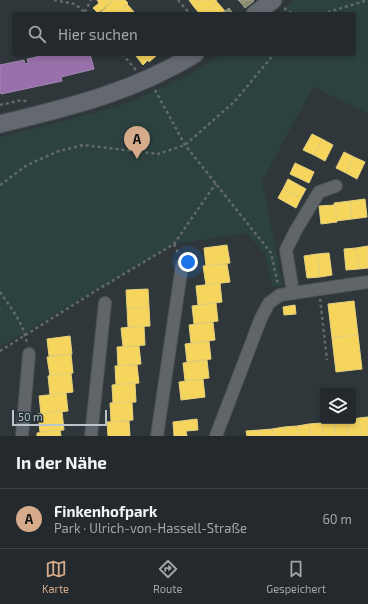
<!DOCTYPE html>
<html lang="de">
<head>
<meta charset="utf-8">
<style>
  :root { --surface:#23292c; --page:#2f3538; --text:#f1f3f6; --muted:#a3a6a9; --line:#404548; --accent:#d6ab8b }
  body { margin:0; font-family:"Exo 2",sans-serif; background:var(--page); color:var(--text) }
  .controls { position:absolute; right:12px; bottom:12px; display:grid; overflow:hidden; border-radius:4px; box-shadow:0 2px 6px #0003 }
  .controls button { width:36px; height:36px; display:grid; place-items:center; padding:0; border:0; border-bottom:1px solid var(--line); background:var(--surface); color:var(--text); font:20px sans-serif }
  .scale { position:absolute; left:12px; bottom:10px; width:95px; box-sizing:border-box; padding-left:4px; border:2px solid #bac4cb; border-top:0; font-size:11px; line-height:14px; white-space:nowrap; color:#bac4cb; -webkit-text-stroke:3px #222f36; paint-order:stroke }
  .you { position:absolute; left:188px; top:262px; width:14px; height:14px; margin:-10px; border:3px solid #fff; border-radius:50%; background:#1a73e8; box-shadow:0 0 0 6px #1a73e833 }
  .badge { display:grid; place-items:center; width:26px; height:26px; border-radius:50%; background:var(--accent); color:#111; font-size:13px; font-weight:700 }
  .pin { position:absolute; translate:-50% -33px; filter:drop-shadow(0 1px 2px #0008) }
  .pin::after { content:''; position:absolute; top:21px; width:14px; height:12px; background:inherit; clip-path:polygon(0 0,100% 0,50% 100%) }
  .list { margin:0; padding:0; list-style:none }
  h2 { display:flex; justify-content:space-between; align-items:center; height:52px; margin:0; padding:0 16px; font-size:17px }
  h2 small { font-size:13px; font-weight:400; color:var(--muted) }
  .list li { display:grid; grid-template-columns:26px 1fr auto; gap:12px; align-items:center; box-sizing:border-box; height:60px; padding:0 16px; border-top:1px solid var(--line) }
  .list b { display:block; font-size:15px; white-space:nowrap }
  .list p { margin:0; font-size:13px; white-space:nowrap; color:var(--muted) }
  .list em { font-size:13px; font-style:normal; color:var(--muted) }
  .icon { flex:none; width:22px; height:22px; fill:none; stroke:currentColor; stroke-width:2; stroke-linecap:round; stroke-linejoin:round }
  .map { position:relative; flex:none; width:368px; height:436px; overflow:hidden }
  .search { position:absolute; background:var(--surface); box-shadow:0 2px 6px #0003; left:12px; right:12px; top:12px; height:44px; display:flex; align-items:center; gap:10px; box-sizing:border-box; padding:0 14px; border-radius:4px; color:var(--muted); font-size:15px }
  .sheet { height:112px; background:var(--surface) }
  nav { display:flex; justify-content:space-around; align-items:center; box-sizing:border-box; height:56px; border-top:1px solid var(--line); background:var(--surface); font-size:11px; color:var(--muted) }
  nav a { display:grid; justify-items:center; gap:2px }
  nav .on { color:var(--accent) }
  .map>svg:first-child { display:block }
</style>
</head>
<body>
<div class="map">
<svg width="368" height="436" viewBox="0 0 368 436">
  <rect width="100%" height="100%" fill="#2f373b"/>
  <path fill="#2c4240" d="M294,0H368V113L313,87L262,181L283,285L272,287L266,256L247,233L174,244L0,347V137L117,107L159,89L190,74L223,54H354V14H277Z"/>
  <g fill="#f6d55c" stroke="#e4d07d">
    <path d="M97,0H114L98,13L93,8L99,3Z"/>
    <path d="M114,0H125L128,3L115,14H99Z"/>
    <path d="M189,0H202L194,7Z"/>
    <path d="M202,0H216L217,2L203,14H200L194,7Z"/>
    <path d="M217,2L225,11L221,14H203Z"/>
    <path d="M127,4L134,12L132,14H115Z"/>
    <path d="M138,54H155L156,56L149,62L148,60L143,65L136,56Z"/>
    <path d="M312,134L322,139L314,155L303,150Z"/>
    <path d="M322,139L333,145L325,161L314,155Z"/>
    <path d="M344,152L354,157L346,173L336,168Z"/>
    <path d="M354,157L365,162L357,179L346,173Z"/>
    <path d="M295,163L314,172L309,183L290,174Z"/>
    <path d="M288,179L306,189L301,198L283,189Z"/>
    <path d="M283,189L301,198L296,208L278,198Z"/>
    <path d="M365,199L367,217L352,219L350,201Z"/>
    <path d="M350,201L352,219L336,221L334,203Z"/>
    <path d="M335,205L337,222L321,224L319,206Z"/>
    <path d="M227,245L230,263L206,266L204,248Z"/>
    <path d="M368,246V268L359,269L356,248Z"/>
    <path d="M356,248L359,269L346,270L344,249Z"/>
    <path d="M329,253L332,275L320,277L317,254Z"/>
    <path d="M317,254L320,277L307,278L304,256Z"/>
    <path d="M227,264L230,282L206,285L203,266Z"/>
    <path d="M220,283L222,302L198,305L196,286Z"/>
    <path d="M148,289L149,307L127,308L126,290Z"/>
    <path d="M354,301L358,335L332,338L328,304Z"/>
    <path d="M216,303L218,321L194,324L192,306Z"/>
    <path d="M295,305L296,314L284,315L283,307Z"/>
    <path d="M149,307L150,326L128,327L127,308Z"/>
    <path d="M213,322L215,340L191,343L189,325Z"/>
    <path d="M144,326L145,345L123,347L121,328Z"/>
    <path d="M358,335L362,369L336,372L332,338Z"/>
    <path d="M70,336L72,354L49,356L47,339Z"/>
    <path d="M209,341L211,359L187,362L185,344Z"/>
    <path d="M139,346L141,364L118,366L117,347Z"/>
    <path d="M71,354L73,373L50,376L47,357Z"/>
    <path d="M207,360L209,378L185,381L183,363Z"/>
    <path d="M137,365L139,383L116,385L115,366Z"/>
    <path d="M71,373L73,392L50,395L48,376Z"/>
    <path d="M203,379L205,397L181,400L179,382Z"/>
    <path d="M135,383L136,402L113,403L112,385Z"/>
    <path d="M66,393L68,411L41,414L39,396Z"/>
    <path d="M132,402L133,420L111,422L110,403Z"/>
    <path d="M62,411L64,430L40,432L38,414Z"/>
    <path d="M368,417V436H361L359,418Z"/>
    <path d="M359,418L361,436H348L347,421H353V419Z"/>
    <path d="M197,419L198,430L186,431L187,436H174L173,422Z"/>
    <path d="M129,421L130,436H108L107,422Z"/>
    <path d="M334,421H347L348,436H336Z"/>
    <path d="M334,421L336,436H323L322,423Z"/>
    <path d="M322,423L323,436H311L309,424Z"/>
    <path d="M309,424L311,436H298L297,426Z"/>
    <path d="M297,426L298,436H285L284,427Z"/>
    <path d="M284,427L285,436H273L272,429Z"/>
    <path d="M272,429L273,436H260V430Z"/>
    <path d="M60,430L61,436H37V433Z"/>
    <path d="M260,430V436H247L246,431Z"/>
  </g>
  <path fill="#9970ab" stroke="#a389b5" d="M36,54H90L94,69L61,77L62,81L1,94L0,90V65L24,60L25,64L28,63L27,59L37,57Z"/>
  <g fill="#8c8c6e" stroke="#9a9d8a">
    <path d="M238,0H246L242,4Z"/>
    <path d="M246,0H253L254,1L245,8L242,4Z"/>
    <path d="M229,8L232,12L230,14H221Z"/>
  </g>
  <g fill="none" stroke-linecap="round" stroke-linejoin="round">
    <g stroke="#4c5256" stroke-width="14">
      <g id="street">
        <path d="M293,292L286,250L296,230L319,192L336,186"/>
        <path d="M22,436L29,354"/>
        <path d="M91,436L105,303"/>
        <path d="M157,436L182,265"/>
        <path d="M216,436L261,318L269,303L280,295L368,282"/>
      </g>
    </g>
    <g stroke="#4c5256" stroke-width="19">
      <g id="secondary">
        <path d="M255,14L273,0"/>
        <path d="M0,124C70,107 133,92 195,54"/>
      </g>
    </g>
    <g stroke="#62696c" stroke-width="2.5" stroke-dasharray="3 3" stroke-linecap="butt">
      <path d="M54,0L75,4L87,14"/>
      <path d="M178,0L190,14"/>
      <path d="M284,8L293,14"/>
      <path d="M85,12L91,0"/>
      <path d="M322,14L368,0"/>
      <path d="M122,54L136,70"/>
      <path d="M155,90L185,145L271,253L278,285"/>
      <path d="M0,105L22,100L29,102"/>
      <path d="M0,185L27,165L59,151L83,145L158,154L185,145L235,101L274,54"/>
      <path d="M174,244L179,255"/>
      <path d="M0,292C11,308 24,324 27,344"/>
      <path d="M320,299L327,360"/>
      <path d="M0,351L97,290L174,244L216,183"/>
    </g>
    <use href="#street" stroke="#5f6569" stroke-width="12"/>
    <use href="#secondary" stroke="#63696e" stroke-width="17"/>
  </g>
</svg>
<div class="controls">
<button><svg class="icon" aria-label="layers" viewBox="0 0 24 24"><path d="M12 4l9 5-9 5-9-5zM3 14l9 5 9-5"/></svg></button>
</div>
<div class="scale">50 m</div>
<div class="you"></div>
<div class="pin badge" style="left:137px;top:159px">A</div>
<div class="search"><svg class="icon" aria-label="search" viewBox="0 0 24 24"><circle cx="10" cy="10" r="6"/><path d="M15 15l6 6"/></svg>Hier suchen</div>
</div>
<section class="sheet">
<h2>In der Nähe<small></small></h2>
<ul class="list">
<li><span class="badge">A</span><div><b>Finkenhofpark</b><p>Park · Ulrich-von-Hassell-Straße</p></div><em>60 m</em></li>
</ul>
</section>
<nav>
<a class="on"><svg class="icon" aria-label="map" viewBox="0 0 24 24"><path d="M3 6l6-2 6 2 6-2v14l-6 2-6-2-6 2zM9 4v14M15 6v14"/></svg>Karte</a>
<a><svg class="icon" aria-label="directions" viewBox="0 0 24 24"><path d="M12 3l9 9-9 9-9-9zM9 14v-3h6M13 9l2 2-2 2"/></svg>Route</a>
<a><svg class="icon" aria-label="saved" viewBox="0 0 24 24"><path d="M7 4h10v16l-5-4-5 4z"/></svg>Gespeichert</a>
</nav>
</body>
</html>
